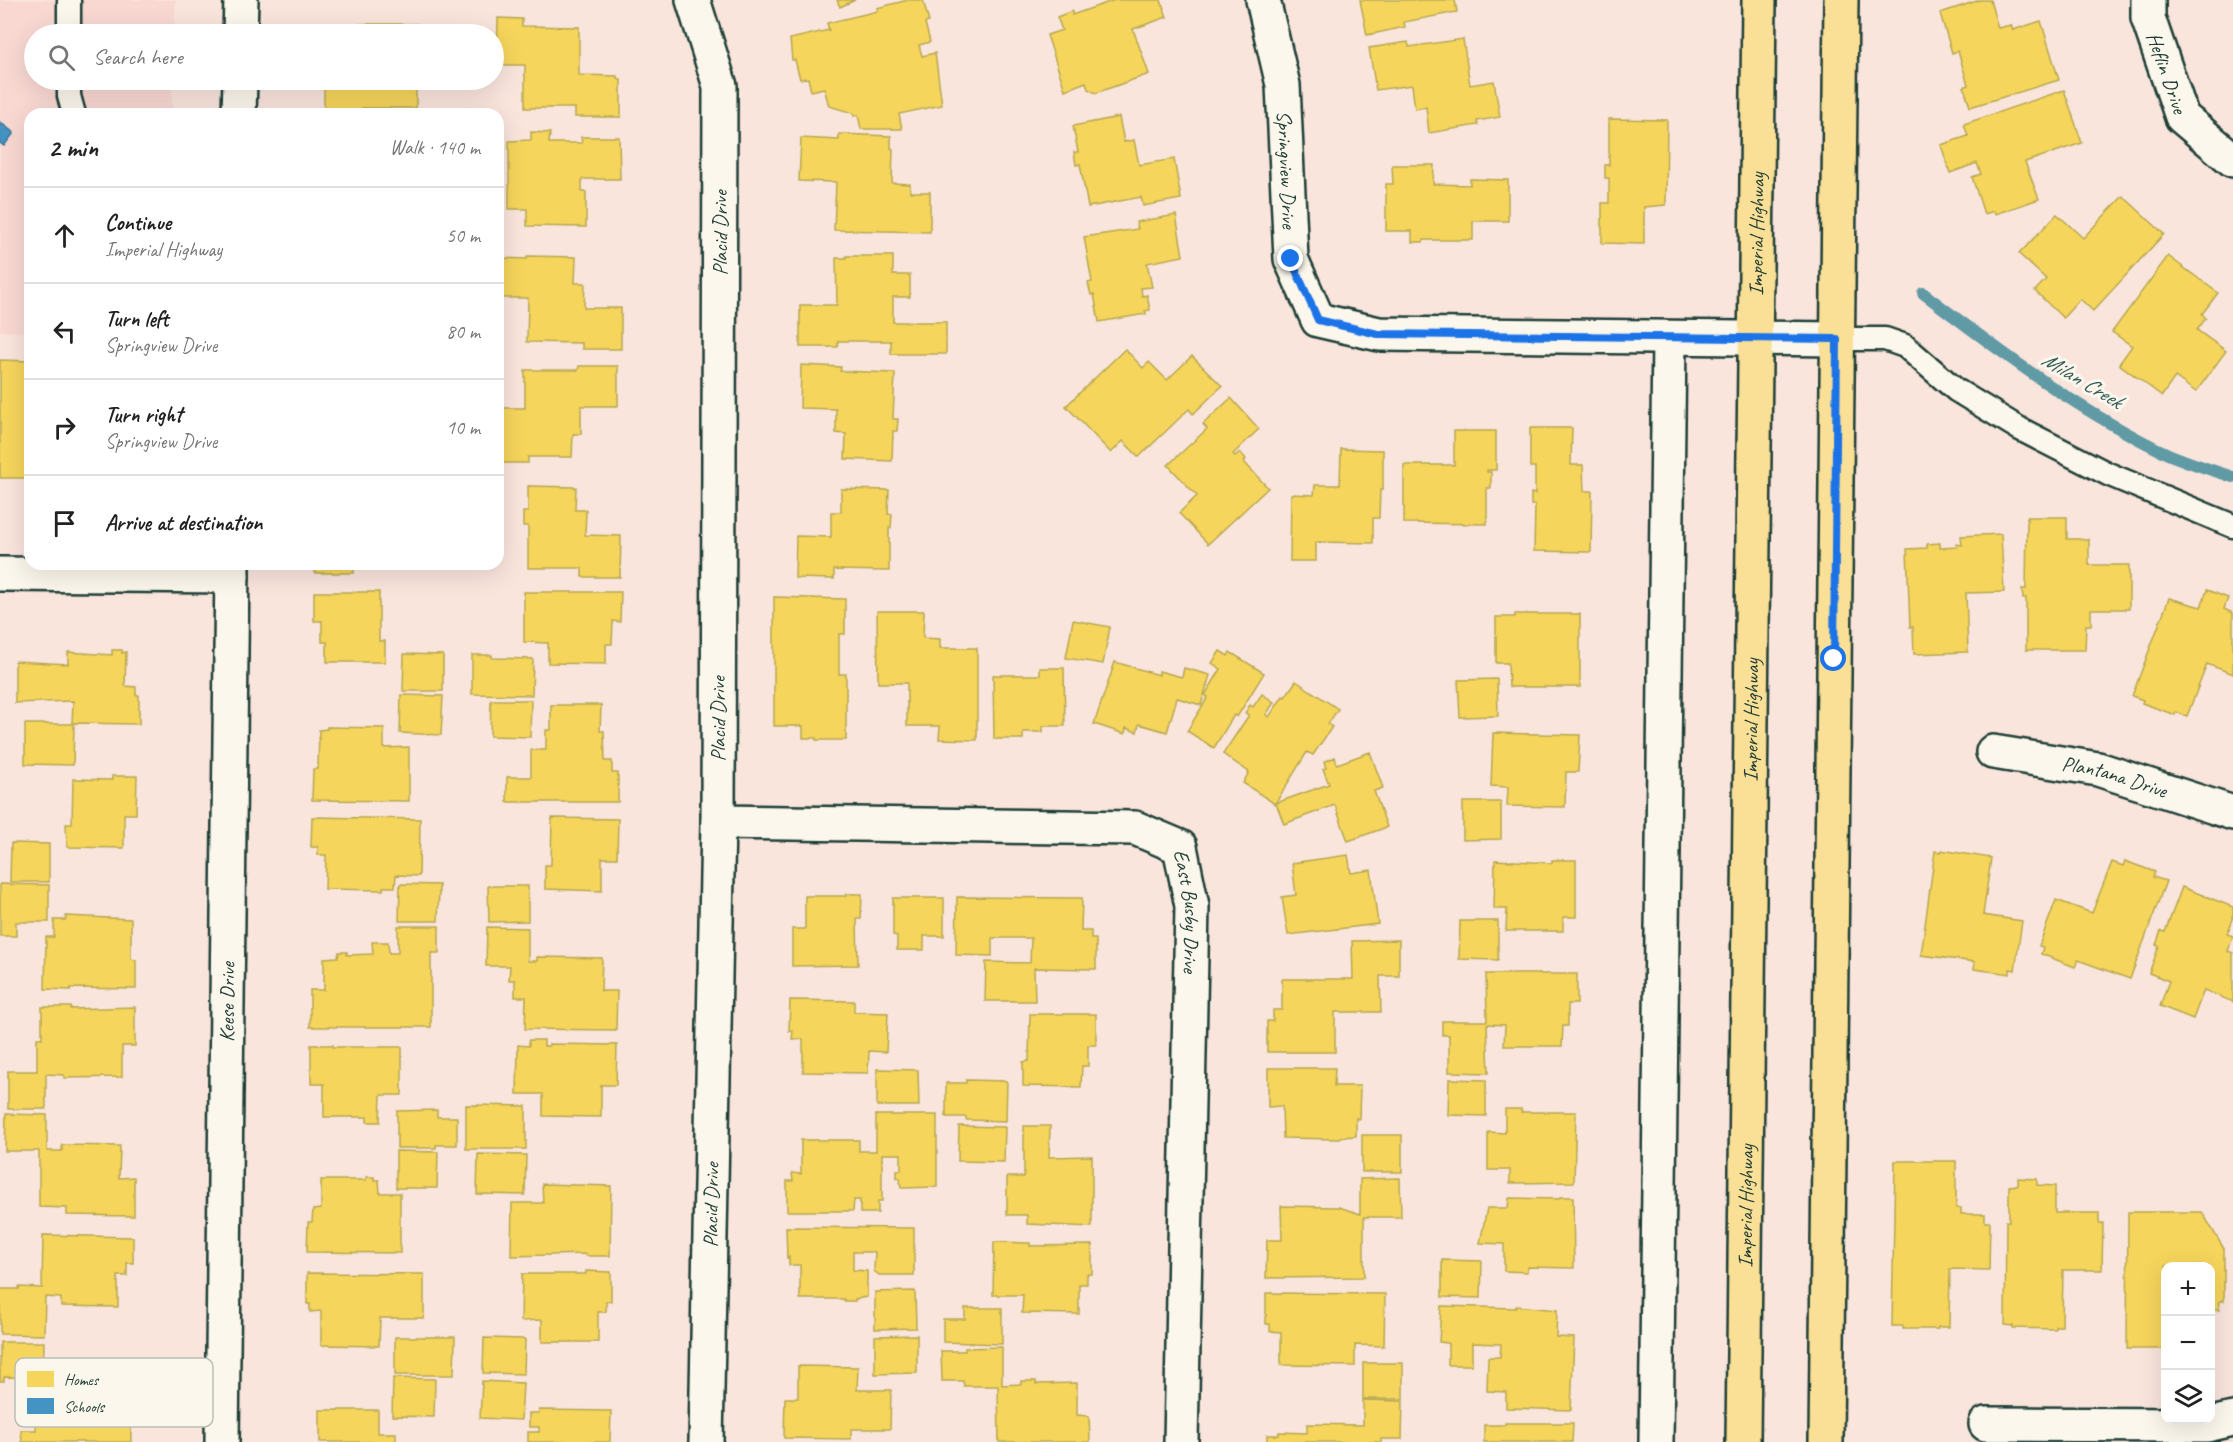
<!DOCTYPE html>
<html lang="en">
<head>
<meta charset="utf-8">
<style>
  :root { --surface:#fff; --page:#f2f2f2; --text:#222; --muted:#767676; --line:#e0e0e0 }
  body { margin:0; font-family:Caveat,sans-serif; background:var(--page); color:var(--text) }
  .controls { position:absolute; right:18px; bottom:18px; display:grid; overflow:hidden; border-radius:12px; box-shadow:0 6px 24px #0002 }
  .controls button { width:54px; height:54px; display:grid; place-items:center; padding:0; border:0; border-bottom:2px solid var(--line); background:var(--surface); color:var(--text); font:30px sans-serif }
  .stop { position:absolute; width:18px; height:18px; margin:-14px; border:4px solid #1a73e8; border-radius:50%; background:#fff }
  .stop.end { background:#1a73e8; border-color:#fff; box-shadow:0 2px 6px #0008 }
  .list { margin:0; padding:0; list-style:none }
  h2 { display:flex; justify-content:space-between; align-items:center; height:78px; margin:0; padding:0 24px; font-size:26px }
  h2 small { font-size:20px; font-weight:400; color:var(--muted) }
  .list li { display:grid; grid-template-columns:39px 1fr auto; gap:18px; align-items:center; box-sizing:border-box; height:96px; padding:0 24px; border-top:2px solid var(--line) }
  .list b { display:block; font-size:22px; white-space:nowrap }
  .list p { margin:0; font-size:20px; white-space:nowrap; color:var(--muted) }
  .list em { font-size:20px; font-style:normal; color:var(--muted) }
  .icon { flex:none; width:33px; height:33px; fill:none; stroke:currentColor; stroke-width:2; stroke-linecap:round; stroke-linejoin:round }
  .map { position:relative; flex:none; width:2233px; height:1442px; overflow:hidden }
  .search { position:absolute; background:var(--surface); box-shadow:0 6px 24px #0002; left:24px; top:24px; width:480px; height:66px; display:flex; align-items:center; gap:15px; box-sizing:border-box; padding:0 21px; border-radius:33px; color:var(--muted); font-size:22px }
  .panel { position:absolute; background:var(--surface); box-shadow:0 6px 24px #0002; left:24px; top:108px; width:480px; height:462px; border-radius:18px }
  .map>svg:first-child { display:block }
</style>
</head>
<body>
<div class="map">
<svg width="2233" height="1442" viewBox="0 0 2233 1442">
  <rect width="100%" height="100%" fill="#fae5dd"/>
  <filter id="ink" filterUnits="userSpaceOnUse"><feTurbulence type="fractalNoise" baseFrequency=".0167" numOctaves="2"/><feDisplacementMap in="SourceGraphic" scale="12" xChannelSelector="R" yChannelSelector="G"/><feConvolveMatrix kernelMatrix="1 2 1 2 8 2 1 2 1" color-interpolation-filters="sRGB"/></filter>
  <g filter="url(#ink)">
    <path fill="#f9d8d2" d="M0,0H176L174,34H34V80H172V114H30V332L0,331Z"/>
    <g fill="#f6d55c" stroke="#b6a750" stroke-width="1.5">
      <path d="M837,0H855L840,7Z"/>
      <path d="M908,0H923L929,22L925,23L930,42L919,45L922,56L935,53L942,105L899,114L902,129H861L858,115L854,116L853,113L829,106L824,88L811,91L808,78L800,79L795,60H792L790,39L829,30L827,23L878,11L877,8Z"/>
      <path d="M1115,0H1161L1167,17L1133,29L1149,74L1096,93L1088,89L1086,82L1065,90L1047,35L1062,30L1057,17L1072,11V15Z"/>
      <path d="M1360,0H1455L1457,12L1404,22L1405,27L1367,35Z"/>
      <path d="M1980,0H1990L1998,28L2011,25L2013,30L2041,21L2059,80L1970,107L1964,87L1968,85L1958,51L1952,53L1940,13Z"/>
      <path d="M498,18L522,19V26L579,27V75L617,76V79L621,80V117H575V108H525V65H497Z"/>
      <path d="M360,24H418V31H447V34H360Z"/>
      <path d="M1463,39L1470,85L1494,81L1500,117L1477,121L1478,125L1429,133L1426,107L1415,109L1412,85L1376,90L1369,48L1408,42L1409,47Z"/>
      <path d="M324,80H416V108H362V113H324Z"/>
      <path d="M2064,90L2082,143L2025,162L2039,199L1995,214L1994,211L1984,214L1972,177L1981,174L1977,163L1950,173L1941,145L1968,136L1964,124Z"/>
      <path d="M1119,117L1124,142L1134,140L1139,165L1174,159L1181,199L1143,206L1141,197L1088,207L1080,164L1076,165L1074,152H1078L1073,126Z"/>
      <path d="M1609,119L1667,120L1666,205L1644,207V244L1602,243V203H1609V178H1605V165H1609Z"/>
      <path d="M531,132L550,133L549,143H582L581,137H619L620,179H582V192H586V227L527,226V209H509V141L531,140Z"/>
      <path d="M839,134L891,136V148L893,149L892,183L910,184V192H930V232L834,230L836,182L799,181L801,138L839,140Z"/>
      <path d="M1392,165H1434L1433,184L1470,185V179L1508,180V221H1473V240H1424L1423,242H1412V231H1386V184H1393Z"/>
      <path d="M2123,196L2164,234L2093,311L2080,299L2063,318L2035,291L2046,279L2019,254L2057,214L2083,238Z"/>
      <path d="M1176,215L1183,256L1147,263L1152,287L1141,288L1142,296L1147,295L1150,310L1145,311L1146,314L1099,322L1094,294L1091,295L1088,283L1092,282L1084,237L1138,229L1136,222Z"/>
      <path d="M527,256L576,257L575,283H585L584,308H621V349H582V343L527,342L528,298H500V258L527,259Z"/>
      <path d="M846,256H893V275H910V297H893V322H946V354H891V341H838V347H800V305H837L836,258H846Z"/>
      <path d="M2168,256L2218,293L2202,314L2206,318L2197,330L2226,351L2196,392L2175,377L2162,396L2119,364L2132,346L2112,332Z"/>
      <path d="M1125,349L1143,368L1149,362L1167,380L1192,356L1222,386L1193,414L1189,409L1139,457L1123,441L1111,453L1066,406Z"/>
      <path d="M0,360L28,361L30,478H0Z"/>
      <path d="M801,365L841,367L840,371L895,373L893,419H898L897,431H893L892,461L845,459L846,434L836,433V409L800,408Z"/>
      <path d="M579,366H618V406H581V434H573L572,457H528V463H498V408H525V370H578Z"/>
      <path d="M1231,398L1259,429L1233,454L1235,456L1240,452L1246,459L1244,462L1268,488L1208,544L1179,513L1197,496L1168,465L1207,429L1203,424Z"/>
      <path d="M1530,428H1572L1571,465H1583L1584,491H1592L1591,552L1534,551L1535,505H1531V493L1535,494V467H1530Z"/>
      <path d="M1454,431H1496V470H1487V472H1491V488H1487V524L1404,523V465H1454Z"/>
      <path d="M1341,449L1383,450V490H1380L1379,518H1373V543L1316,542V561H1290L1291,494L1314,495L1315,485H1340Z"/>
      <path d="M528,486L576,487L575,510H586L585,535L621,536L620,577H582V568H528V526H523V512H528Z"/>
      <path d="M841,489L889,490L888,514H892L891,528H889V571L834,570V579L795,578L796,536L831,537V512H841Z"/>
      <path d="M2027,517H2067V539H2089V565H2129V609H2091V625H2086L2085,650H2026V598H2023L2022,589H2026Z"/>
      <path d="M2001,534L2004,592L1966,593L1968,652L1914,654L1913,627H1910L1907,549L1927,548V544L1940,543V548L1957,547L1956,544L1962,545L1961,536Z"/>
      <path d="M315,564H408V568H354V573H315Z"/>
      <path d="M2207,590L2228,598L2224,609L2233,613V674L2207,664L2187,716L2176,712L2175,715L2142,703L2143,700L2132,696L2169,598L2201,607Z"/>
      <path d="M314,592H379V641H385V662H327V642H322V621H314Z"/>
      <path d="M524,592H621L620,622L613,621L612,644H606V664L548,663V643L524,642Z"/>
      <path d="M774,597L845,599V634H839V674H846V740H816V738H803V726H774Z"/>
      <path d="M877,611H924L923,638L940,639V648H977V740L939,739L940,726H907V683H878Z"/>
      <path d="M1515,614H1580V687H1509L1508,663H1496V617H1515Z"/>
      <path d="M1073,620L1110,627L1103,664L1066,658Z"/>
      <path d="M112,650H122V653L126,652L125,686L136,687V695H139V724L74,723L73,765L25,764V724H72L73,701L15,703V661L68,664V652L112,655Z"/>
      <path d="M1220,651L1228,656L1230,652L1264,673L1237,717L1234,715L1214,748L1187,731L1208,697L1205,695L1221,669L1212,663Z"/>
      <path d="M404,654L443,655V691H403Z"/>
      <path d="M472,655H492V658L533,659L532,695L472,694Z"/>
      <path d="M1115,662L1159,675V671L1182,677L1184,668L1210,675L1201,705L1177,698L1167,732L1139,724L1137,732L1126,728L1125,734L1094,724Z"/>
      <path d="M1040,668H1064L1065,726H1043V732H1023V739H994L993,675H1040Z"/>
      <path d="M1497,679L1498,716L1460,717L1458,680Z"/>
      <path d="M1296,681L1338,709L1328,724L1332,727L1313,755L1307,752L1275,804L1243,783L1249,772L1223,754L1249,715L1245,713L1250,705L1253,707L1262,694L1274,702L1266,715L1269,717L1283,696L1285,697Z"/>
      <path d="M401,695L443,696L441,735L400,733Z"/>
      <path d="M491,700H531L530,737L490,736Z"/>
      <path d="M551,705H601L600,731H604L605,761H612V773H618V802H507V777H531V750H546V730H551Z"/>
      <path d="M327,727L384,728V748L409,747V801L312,800L313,769H318L319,730L327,729Z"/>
      <path d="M1493,733L1580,735L1578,772H1566L1565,807L1507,806L1508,787L1491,786Z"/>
      <path d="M1370,752L1383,788L1374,791L1387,827L1348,841L1335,805L1284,824L1276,803L1329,784L1323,769L1326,768L1324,762L1335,757L1337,764Z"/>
      <path d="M112,776H137L136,814H124V848L67,847L66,824H72L73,779L112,780Z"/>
      <path d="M1463,802H1501V839L1463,840Z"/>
      <path d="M312,817L420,819L419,876L396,875L395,887H383V890L325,889L326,855H318V847H311Z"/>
      <path d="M552,818L618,819L617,858H602V891L545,889V865H551Z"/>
      <path d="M11,843L49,844V882H10Z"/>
      <path d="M1941,850L1991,858L1983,915L2022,921L2015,970L2010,969V974L1974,969L1975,962L1921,955L1935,851L1941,852Z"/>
      <path d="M1348,855L1351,873L1371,870L1378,924L1288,935L1282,897L1296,895L1292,863Z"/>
      <path d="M1495,860L1552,863V860H1576V917H1563V931H1506L1507,909H1494Z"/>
      <path d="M2125,861L2155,872L2153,877L2166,881L2130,979L2078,960L2075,967L2041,954L2043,947L2039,946L2056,900L2092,913L2112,862L2123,866Z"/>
      <path d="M0,884L49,885V922H16V936H0Z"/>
      <path d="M400,884L439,885L438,921H399Z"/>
      <path d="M488,886H528V921L489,922Z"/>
      <path d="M2182,887L2233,907V919L2227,934L2233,936L2228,951L2233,953V1002L2204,990L2193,1019L2160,1006L2169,981L2149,973L2159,946L2156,945L2161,931L2165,932Z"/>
      <path d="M847,894H862L861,919H857L858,965L792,966V929H805V896H847Z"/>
      <path d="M957,897L1082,898L1081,931H1091V939H1096V969L1034,968L1035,1001H985L986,962L1030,963L1031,938H992V956L956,955Z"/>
      <path d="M893,898H944V936H924V950H897V936L893,935Z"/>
      <path d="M66,916L131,919V959L136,960V989L71,988V990L45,989L46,937H54V920H66Z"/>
      <path d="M1460,921H1498V960L1459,959Z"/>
      <path d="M398,926H439V953H431V1027H310V990H324V958L338,957L339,952H347V955L373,954L372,942H388L389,953H398Z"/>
      <path d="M487,927L528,928V961H537V957L602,958L601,991H617L616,1030L525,1029L526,997H515V980H509L510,966H486Z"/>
      <path d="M1399,940V976H1380L1381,1012H1335V1052H1267V1021H1273V1010H1282V979H1353L1352,941Z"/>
      <path d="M1486,974H1577V1004H1568V1026H1563L1562,1046H1504L1505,1025L1487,1024L1489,1073L1449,1072V1035H1442V1021H1487Z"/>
      <path d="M790,1000L854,1001V1012L888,1013L886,1052L869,1051L868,1073L803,1072V1039H792L793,1031H789Z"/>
      <path d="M42,1007H71V1009L135,1007V1046H122V1077L64,1078V1075L46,1074V1109H8V1071H37V1038H42Z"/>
      <path d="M1030,1014H1096V1045H1088V1066H1082L1081,1087L1023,1086V1062L1029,1061Z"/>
      <path d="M529,1040H544V1046H549V1044L617,1045L616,1085H601V1117L543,1116V1094H517L518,1045L529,1046Z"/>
      <path d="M311,1045H333V1047H402V1095H381L380,1122H367V1117H324V1084H311Z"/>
      <path d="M1268,1068H1335L1334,1086H1360L1359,1119L1356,1118V1136L1340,1137V1139L1283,1138L1282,1106L1268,1107Z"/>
      <path d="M877,1069L918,1070L919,1106H877Z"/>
      <path d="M1449,1079L1486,1080V1116L1448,1115Z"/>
      <path d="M966,1080L1007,1081L1006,1121L966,1120V1117H946V1083H966Z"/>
      <path d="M466,1105L526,1106V1149H466Z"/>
      <path d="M1505,1109H1521V1112H1576L1574,1182L1510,1183V1170H1488V1132L1505,1133Z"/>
      <path d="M437,1110V1117H457V1145H436V1148H397V1111Z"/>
      <path d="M6,1114L47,1115V1151H62V1145L120,1146L119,1178L134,1177V1216L67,1215V1208L39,1207V1151H5Z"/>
      <path d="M876,1115H937V1187L901,1188L900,1178H897V1170H901V1154H882V1201H878V1213H860V1200H854L853,1211H787V1181H793L792,1173L801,1174V1140H859V1151H876Z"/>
      <path d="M959,1126L1005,1127L1004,1162L958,1161Z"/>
      <path d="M1024,1126H1050L1049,1157L1092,1156V1227L1027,1224V1215H1007V1177H1024Z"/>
      <rect x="1362" y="1135" width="40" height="37"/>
      <path d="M396,1151L438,1152L437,1188H396Z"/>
      <path d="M478,1154L526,1155L525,1195L477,1194Z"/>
      <path d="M1895,1161H1956V1208H1961V1214H1985V1222H1990L1989,1270L1950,1269L1949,1327H1938V1329H1903V1326H1892Z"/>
      <path d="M366,1177H374V1180H379L380,1193H400V1253L307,1252L308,1222H312L313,1210L321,1209V1180H366Z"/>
      <path d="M1400,1178L1401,1217H1364V1277L1266,1278L1267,1240H1282L1281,1206L1339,1207L1360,1214V1179Z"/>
      <path d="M2018,1178L2037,1179V1185L2055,1186V1213H2099V1223H2103L2102,1270H2063L2062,1326H2055V1329L2013,1328V1326L2005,1325L2006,1221H2009V1186L2018,1185Z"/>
      <path d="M542,1184L611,1186L610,1256H586V1254L511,1256L512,1203H543Z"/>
      <path d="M1560,1197H1573L1574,1268L1527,1267V1272L1504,1271V1244L1480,1243L1487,1208H1508L1509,1198L1559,1199Z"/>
      <path d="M2128,1212H2202L2224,1249V1301H2220L2219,1310H2210V1266H2166V1349H2127Z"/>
      <path d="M786,1227L914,1228V1275H879L874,1271L875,1252H853V1270L867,1271V1297L855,1299V1301H844V1299H800V1265H789V1257L787,1258Z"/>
      <path d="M43,1235L133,1237V1263H127V1276H118V1307L61,1306V1298L45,1297L44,1335L0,1334V1289H19V1287L42,1288Z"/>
      <path d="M994,1242L1030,1243V1246L1092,1245V1274H1087V1284H1079V1314L1022,1313L1023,1295H993Z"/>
      <path d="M1442,1260L1482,1261L1481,1298L1442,1297Z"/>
      <path d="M586,1271L611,1272V1301H606V1312H598V1342H542V1320L521,1321L522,1274H586Z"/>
      <path d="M307,1273L424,1274V1318H380L379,1346L321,1345V1311L310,1312V1304H307Z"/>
      <path d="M915,1291L916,1328L875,1329V1292Z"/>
      <path d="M1266,1293L1385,1294L1384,1346L1355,1345V1366L1281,1365V1332L1270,1331V1324H1266Z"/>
      <path d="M1441,1306L1516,1308V1306L1557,1310L1556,1337L1574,1338L1571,1410L1506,1408V1392L1487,1391L1488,1357H1500L1501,1344L1472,1343V1365H1448V1343L1439,1342Z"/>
      <path d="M965,1308H1002V1344L943,1342V1319H965Z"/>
      <path d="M917,1335V1373L875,1374V1336Z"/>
      <path d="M395,1337H455L454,1375H395Z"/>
      <path d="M484,1338L525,1339L524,1374L483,1373Z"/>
      <path d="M0,1342H44L43,1378L4,1377V1381H0Z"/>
      <path d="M1002,1347V1385L1021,1384V1381H1036V1384L1077,1383V1415L1089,1416L1090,1442H999L998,1386H964L963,1381H942L941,1351H965V1348Z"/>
      <rect x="1363" y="1363" width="40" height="36"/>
      <path d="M798,1366L858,1367L857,1390H891L890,1429H851V1439L784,1438L785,1398H798Z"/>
      <path d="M64,1367H75V1371H130L131,1442H22L21,1430H36V1422L18,1423V1392L37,1391V1387H59V1372L64,1371Z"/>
      <path d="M393,1378L435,1379L434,1417L392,1416Z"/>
      <path d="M482,1381L523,1383L521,1420L480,1418Z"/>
      <path d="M1363,1400L1403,1401L1402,1439H1381V1442H1267V1435H1279V1432L1307,1433V1424L1363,1425Z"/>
      <path d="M320,1410H378V1433H396V1442H320Z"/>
      <path d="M539,1410L611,1411L610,1442H528V1432H539V1427H529V1413H539Z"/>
      <path d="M1505,1423H1573L1572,1442H1484V1425H1505Z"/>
    </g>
    <path fill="#4393c3" stroke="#387998" stroke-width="1.5" d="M0,122L14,133L4,146L0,143Z"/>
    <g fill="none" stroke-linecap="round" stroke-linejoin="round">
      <path stroke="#619aa4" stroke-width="12" d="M1923,293C2001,352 2079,412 2168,454C2189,463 2212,470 2233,477"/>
      <g stroke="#1f3d34" stroke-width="27">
        <g id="lane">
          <path d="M69,34V0"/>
          <path d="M69,80V96L74,114"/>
          <path d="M1837,339H1885L1905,346L1956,390L2020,429L2108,474L2233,526"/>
        </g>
      </g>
      <g stroke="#1f3d34" stroke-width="38">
        <g id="street">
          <path d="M693,0L720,86L718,822L706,1442"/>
          <path id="s1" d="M1263,0L1283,85L1291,259L1318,320L1379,334L1837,339"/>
          <path id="s2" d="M2148,0V18L2182,117L2233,160"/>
          <path d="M240,34L241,0"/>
          <path d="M239,114L240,80"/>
          <path d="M0,574L232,576"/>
          <path id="s3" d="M1993,752L2098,769L2233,813"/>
          <path id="s4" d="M718,822L1135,828L1180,847L1192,906L1181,1442"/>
          <path d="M1986,1424L2207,1425L2233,1419"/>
          <path id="s5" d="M222,1442L232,564"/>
          <path d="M1656,1442L1669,338"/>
        </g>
      </g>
      <g stroke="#1f3d34" stroke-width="38">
        <g id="primary">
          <path id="s6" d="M1743,1442L1759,0"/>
          <path d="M1826,1442L1841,0"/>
        </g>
      </g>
      <use href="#lane" stroke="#fbf7ec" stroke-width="22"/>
      <use href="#street" stroke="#fbf7ec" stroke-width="33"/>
      <use href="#primary" stroke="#fadf96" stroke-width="33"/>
    </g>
  </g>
  <g fill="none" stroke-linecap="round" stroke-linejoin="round" filter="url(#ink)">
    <path stroke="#1a73e8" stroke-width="8" d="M1291,259L1318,320L1378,334L1837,339L1834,659"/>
  </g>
  <g text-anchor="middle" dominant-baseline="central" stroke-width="6" stroke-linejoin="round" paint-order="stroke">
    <g font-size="21" fill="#1f3d34" stroke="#fbf7ec">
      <text stroke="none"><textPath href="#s2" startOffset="76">Heflin Drive</textPath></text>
      <text stroke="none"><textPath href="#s1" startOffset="172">Springview Drive</textPath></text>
      <text transform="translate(720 233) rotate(-90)">Placid Drive</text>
      <text stroke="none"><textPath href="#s6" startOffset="1208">Imperial Highway</textPath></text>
      <text transform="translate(718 719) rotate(-90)">Placid Drive</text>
      <text stroke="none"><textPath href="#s6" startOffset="722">Imperial Highway</textPath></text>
      <text stroke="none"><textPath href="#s3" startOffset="124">Plantana Drive</textPath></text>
      <text stroke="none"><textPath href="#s4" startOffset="531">East Busby Drive</textPath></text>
      <text stroke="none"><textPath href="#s5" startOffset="440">Keese Drive</textPath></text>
      <text transform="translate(711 1205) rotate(-89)">Placid Drive</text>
      <text stroke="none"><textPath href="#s6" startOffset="236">Imperial Highway</textPath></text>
    </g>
    <g font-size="22" font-style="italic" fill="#355c59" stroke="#fbf7ec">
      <text transform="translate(2082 380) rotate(31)">Milan Creek</text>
    </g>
  </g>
  <rect x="15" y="1358" width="198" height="69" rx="9" fill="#fbf7ec" stroke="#b9bfb5" stroke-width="1.5"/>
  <rect x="27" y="1371" width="27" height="16" fill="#f6d55c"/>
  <rect x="27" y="1398" width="27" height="16" fill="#4393c3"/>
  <g font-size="16" fill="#1f3d34">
    <text x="64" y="1385">Homes</text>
    <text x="64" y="1412">Schools</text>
  </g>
</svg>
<div class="controls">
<button>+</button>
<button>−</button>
<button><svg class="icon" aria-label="layers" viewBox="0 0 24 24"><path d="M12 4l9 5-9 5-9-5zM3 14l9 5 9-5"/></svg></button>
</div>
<div class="stop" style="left:1834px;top:659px"></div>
<div class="stop end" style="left:1291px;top:259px"></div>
<div class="search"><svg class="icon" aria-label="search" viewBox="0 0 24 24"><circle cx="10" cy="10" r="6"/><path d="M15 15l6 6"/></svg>Search here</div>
<section class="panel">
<h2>2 min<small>Walk · 140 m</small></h2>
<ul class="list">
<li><svg class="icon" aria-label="ahead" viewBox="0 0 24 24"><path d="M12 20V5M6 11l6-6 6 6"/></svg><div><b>Continue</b><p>Imperial Highway</p></div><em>50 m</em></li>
<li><svg class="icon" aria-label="left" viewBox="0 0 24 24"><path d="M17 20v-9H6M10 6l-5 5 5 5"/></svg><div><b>Turn left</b><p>Springview Drive</p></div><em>80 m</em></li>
<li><svg class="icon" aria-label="right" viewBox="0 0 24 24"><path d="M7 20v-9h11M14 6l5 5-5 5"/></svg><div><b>Turn right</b><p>Springview Drive</p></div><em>10 m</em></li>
<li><svg class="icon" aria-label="arrive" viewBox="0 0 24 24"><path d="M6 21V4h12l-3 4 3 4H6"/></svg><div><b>Arrive at destination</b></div></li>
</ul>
</section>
</div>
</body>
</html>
